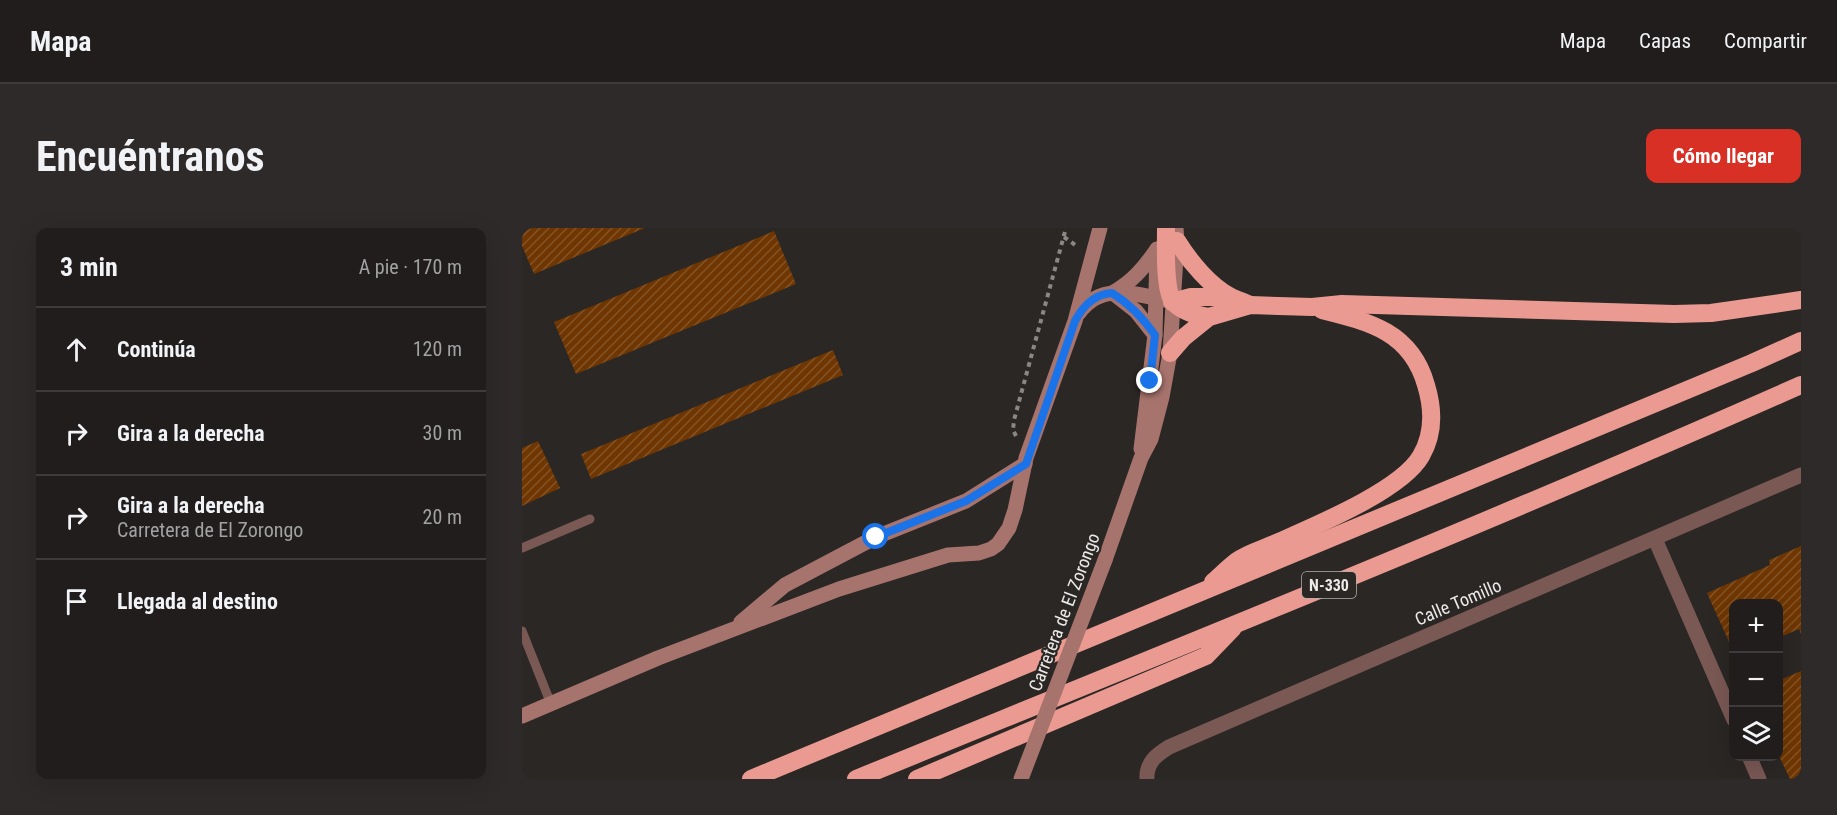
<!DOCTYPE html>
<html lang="es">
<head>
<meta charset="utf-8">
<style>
  :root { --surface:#201d1c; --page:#2d2a29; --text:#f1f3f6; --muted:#a2a2a3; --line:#3d3b3b; --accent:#d93025 }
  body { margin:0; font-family:"Roboto Condensed",sans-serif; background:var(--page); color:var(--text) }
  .controls { position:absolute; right:18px; bottom:18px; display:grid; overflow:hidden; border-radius:12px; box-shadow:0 6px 24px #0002 }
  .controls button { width:54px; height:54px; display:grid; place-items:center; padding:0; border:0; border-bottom:2px solid var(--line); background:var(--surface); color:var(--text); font:30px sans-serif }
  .stop { position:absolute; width:18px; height:18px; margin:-14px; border:4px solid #1a73e8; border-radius:50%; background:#fff }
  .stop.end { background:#1a73e8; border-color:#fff; box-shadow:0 2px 6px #0008 }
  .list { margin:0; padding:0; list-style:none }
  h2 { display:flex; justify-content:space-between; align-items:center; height:78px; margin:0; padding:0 24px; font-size:26px }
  h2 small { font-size:20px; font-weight:400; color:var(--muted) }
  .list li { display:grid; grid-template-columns:39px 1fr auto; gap:18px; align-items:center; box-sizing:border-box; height:84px; padding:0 24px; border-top:2px solid var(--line) }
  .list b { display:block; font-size:22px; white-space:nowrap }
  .list p { margin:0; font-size:20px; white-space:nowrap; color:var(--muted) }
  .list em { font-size:20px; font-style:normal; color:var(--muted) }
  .icon { flex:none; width:33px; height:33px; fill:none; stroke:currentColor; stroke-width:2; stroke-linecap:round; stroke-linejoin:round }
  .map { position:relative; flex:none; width:1279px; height:551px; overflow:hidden; border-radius:12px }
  header { display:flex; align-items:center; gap:36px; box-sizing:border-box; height:84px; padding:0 30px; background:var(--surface); border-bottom:2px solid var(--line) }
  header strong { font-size:28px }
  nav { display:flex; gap:33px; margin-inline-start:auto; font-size:21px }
  .intro { display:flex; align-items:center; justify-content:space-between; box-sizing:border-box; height:144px; padding:0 36px }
  h1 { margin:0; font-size:42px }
  .button { padding:15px 27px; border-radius:12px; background:var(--accent); color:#fff; font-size:21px; font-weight:700 }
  main { display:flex; gap:36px; padding:0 36px }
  aside { flex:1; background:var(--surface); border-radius:12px; box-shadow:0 6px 24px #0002 }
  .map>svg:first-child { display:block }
</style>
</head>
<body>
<header>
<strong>Mapa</strong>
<nav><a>Mapa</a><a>Capas</a><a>Compartir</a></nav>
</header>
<div class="intro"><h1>Encuéntranos</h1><a class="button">Cómo llegar</a></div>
<main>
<aside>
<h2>3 min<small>A pie · 170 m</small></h2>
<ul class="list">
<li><svg class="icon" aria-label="ahead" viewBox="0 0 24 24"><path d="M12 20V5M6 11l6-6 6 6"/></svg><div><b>Continúa</b></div><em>120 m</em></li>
<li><svg class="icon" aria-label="right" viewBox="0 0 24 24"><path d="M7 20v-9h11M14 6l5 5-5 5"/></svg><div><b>Gira a la derecha</b></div><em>30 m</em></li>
<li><svg class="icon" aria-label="right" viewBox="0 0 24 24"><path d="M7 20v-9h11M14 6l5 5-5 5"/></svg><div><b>Gira a la derecha</b><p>Carretera de El Zorongo</p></div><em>20 m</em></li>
<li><svg class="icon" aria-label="arrive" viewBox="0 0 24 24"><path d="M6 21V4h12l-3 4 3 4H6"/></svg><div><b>Llegada al destino</b></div></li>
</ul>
</aside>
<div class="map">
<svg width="1279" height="551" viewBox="0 0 1279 551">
  <defs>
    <pattern id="building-hatch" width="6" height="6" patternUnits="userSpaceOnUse" patternTransform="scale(1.5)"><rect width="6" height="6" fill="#6f3601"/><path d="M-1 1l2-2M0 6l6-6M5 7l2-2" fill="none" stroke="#845326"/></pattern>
  </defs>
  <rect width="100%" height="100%" fill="#2a2725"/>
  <g fill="url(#building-hatch)">
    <path d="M0,0H123L12,46L0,18Z"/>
    <path d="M252,3L274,56L54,146L32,94Z"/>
    <path d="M311,122L321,147L69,251L59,226Z"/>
    <path d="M16,213L38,260L0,278V220Z"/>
    <path d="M1279,318V406L1277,401L1256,410V376H1212V425L1185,365L1248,337L1247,332Z"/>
    <path d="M1279,443V551H1268L1256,526V453Z"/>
  </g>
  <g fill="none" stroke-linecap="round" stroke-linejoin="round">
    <g stroke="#8a8785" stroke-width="4" stroke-dasharray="4.5 4.5" stroke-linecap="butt">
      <path d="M542,9L556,19"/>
      <path d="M494,208L491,202L492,192L544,0"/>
    </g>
    <g stroke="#7a5854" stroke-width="9">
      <path d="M0,320L68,291"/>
      <path d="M0,403L29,476"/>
    </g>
    <g stroke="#7a5854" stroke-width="15">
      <path d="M1133,311L1212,492"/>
      <path d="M1227,528L1237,551"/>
      <path d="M625,551C624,535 634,527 647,519L1279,247"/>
    </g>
    <g stroke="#a7736d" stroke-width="15">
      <path d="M590,65C610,54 622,40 635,21"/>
      <path d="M591,65L614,83L633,107"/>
      <path d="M557,85C578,55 612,65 642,72"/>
      <path d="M619,221L633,107L635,21"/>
      <path d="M583,332L619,230L629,211L640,169L648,125L655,13L654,0"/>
      <path d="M219,394L263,357L354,309L444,273L503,236"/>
      <path d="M0,488L136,430L317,361L426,327L457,325L469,321L476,316L487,300L493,282L504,230L553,93L578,0"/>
    </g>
    <g stroke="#eb9a91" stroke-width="18">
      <path d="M644,0C644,17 642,64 652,75C662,85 675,87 687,89"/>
      <path d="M655,13C668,34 688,58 709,69C715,72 722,74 728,77"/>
      <path d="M650,74L669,69H708"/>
      <path d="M648,125L661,110L687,89L728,77L790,79L820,76L1152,86L1189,85L1279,72"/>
      <path d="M691,354C699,347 707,339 715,333C726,325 741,321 752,316C790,299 879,263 899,228C912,206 911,180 904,157C889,104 848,94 800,82"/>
      <path d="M229,551L1230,135L1279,113"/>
      <path d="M334,551C650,422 967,295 1279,157"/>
      <path d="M395,551L684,428L711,400"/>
    </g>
    <path stroke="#a7736d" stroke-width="15" d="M499,551L583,332"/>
  </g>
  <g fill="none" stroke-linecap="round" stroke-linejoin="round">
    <path stroke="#1a73e8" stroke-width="8" d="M354,309L444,273L504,236L553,93C561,78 572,66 590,65C608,76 621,90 633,107L628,153"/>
  </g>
  <g text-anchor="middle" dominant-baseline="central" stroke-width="4.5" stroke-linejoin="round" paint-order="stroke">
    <rect fill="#2a2725" stroke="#b2b0ae" stroke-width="1.5" x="780" y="344" width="54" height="26" rx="4.5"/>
    <g font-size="16" font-weight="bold" fill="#eceae9">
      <text x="807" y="357">N-330</text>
    </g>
    <g font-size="18" fill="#eceae9" stroke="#2a2725">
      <text transform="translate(936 374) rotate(-23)">Calle Tomillo</text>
      <text transform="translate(542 384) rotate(-69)">Carretera de El Zorongo</text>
    </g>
  </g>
</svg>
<div class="controls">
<button>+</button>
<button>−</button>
<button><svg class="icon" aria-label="layers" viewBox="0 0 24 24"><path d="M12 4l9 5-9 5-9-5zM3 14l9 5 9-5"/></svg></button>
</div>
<div class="stop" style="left:354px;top:309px"></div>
<div class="stop end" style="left:628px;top:153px"></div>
</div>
</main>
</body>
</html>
